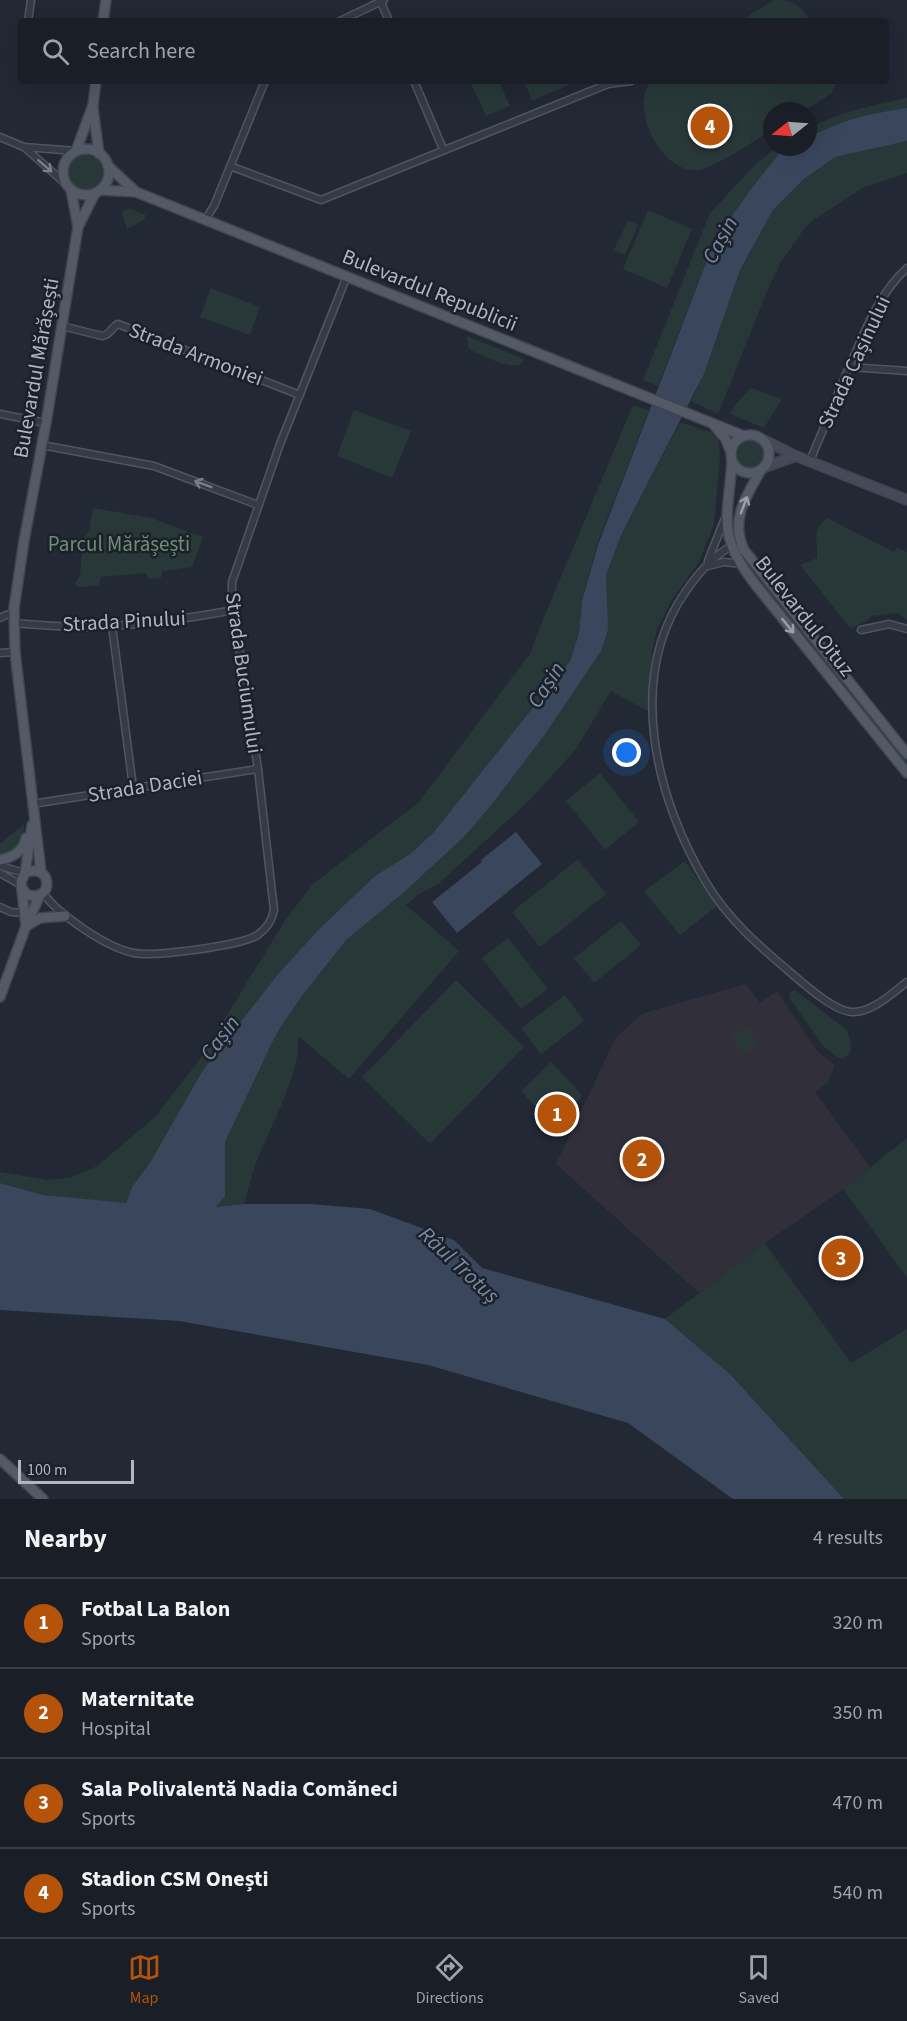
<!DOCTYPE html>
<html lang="en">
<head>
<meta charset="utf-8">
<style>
  :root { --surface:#1a1e27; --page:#23272f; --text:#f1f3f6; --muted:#9fa2a7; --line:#383c44; --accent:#b45309 }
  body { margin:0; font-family:"Source Sans 3",sans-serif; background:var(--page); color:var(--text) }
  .compass { position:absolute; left:763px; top:102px; width:54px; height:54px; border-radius:50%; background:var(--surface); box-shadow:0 6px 24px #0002; rotate:253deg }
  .scale { position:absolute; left:18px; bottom:15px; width:116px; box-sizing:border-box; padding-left:6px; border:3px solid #b0b5c2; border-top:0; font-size:16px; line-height:21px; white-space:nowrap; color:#b0b5c2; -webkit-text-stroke:4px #1b2029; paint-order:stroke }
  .you { position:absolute; left:627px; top:753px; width:21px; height:21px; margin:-15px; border:4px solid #fff; border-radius:50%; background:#1a73e8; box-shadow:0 0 0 9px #1a73e833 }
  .badge { display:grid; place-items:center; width:39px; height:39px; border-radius:50%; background:var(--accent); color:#fff; font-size:20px; font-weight:700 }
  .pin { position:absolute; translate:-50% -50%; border:3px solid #fff; box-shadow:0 2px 6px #0006 }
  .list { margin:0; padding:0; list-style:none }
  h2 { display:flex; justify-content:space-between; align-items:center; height:78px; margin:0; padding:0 24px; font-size:26px }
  h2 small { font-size:20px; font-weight:400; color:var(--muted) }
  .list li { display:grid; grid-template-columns:39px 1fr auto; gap:18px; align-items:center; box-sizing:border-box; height:90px; padding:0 24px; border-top:2px solid var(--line) }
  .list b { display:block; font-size:22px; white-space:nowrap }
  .list p { margin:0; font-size:20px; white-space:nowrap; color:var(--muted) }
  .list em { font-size:20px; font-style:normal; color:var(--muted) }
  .icon { flex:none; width:33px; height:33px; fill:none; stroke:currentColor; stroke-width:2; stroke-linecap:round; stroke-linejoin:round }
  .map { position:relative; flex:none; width:907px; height:1499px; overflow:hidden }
  .search { position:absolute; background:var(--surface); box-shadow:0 6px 24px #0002; left:18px; right:18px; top:18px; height:66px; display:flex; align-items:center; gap:15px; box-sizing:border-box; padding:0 21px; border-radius:6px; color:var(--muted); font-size:22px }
  .sheet { height:438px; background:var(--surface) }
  nav { display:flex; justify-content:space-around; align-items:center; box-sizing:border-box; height:84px; border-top:2px solid var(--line); background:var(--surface); font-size:16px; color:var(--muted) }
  nav a { display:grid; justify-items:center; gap:3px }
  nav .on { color:var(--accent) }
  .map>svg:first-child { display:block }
</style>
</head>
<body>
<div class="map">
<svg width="907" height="1499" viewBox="0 0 907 1499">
  <rect width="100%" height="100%" fill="#222834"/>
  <path fill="#312f3a" d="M746,984L760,1003L777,991L817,1051L835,1065L828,1082L815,1092L870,1167L838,1193L765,1243L699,1293L556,1164L616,1037L643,1013Z"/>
  <g fill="#283839">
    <path d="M774,0C795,0 799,4 810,21H740Z"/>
    <path d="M470,81H499L510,106L486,116Z"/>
    <path d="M524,81H578L532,101Z"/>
    <path d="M651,81H837L832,93L804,111H772V130C757,139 714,168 699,170C663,175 628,109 651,81Z"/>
    <path d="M907,98V108C869,114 843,119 808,138V129C839,112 873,105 907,98Z"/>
    <path d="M907,141V173L862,188L812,221L804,229L781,262L767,291L718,414L691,401L704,374L740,270L773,210L804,179L835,157Z"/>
    <path d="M777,147H792L779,154L714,242L658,386L643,380L710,213L755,165Z"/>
    <circle cx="85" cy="173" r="18"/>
    <path d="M129,208L146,215L144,220L127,229L122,213Z"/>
    <path d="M648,210L692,229L667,288L623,269Z"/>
    <path d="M628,220L638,225L625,255L614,250Z"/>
    <path d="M211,288L260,307L250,335L200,317Z"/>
    <path d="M467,336L524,359C519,376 483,355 471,350L468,347Z"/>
    <path d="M751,388L782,399L764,428L730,414L734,406Z"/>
    <path d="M633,405L649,410L597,545L582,601L579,633L570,661L433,833L410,854L375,876L320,928L278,974L203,1070L151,1161L132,1187L126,1204L44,1195L0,1183V1172L48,1180L72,1177L97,1166L156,1116L200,1059L286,919L313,884L419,802L531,652L537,634Z"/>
    <path d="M354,410L411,431L392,478L337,456Z"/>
    <path d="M680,422L710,432L718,438L720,456L714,524L699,562L671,601L657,629L652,652L648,711L611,691L576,749L529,801L438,884L419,894L406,905L459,951L349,1079L298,1036C302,1072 269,1129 256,1163C251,1176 248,1191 244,1204L215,1207L225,1196V1142L271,1045L280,1028L302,996L347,939L401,895L464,837L493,803L543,737L622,533Z"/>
    <circle cx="750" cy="454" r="19"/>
    <path d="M93,508L151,518L203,537L192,567L162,571L161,578L149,579L146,573L101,577L99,586L78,587L75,583L80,576L83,539L89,531Z"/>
    <path d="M827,518L894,552L897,547L907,552V620L898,613L871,616L868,620L851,629L800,565L817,558C818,538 811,532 827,518Z"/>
    <path d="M765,576L907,754V773L755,584Z"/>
    <path d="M600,773L639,822L605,850L566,801Z"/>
    <path d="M24,824C24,845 18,848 0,857V844Z"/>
    <path d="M578,859L606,894L540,947L512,912Z"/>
    <path d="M685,861L717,906L680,935L644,891Z"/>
    <path d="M621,921L641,945L594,983L574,958Z"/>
    <path d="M508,938L548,989L521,1009L482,958Z"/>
    <path d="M456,980L524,1047L430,1144L362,1077Z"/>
    <path d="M795,990L847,1030L851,1044V1051L846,1057L842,1059L837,1057L823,1046L790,999L789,993Z"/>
    <path d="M565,995L584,1021L541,1054L521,1028Z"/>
    <path d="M747,1026L759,1043L744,1055L732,1038V1036Z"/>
    <path d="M551,1062L582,1095L561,1134L521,1091Z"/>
    <path d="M907,1138V1278L843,1189Z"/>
    <path d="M765,1243L851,1363L907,1329V1499H844L730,1374L665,1319Z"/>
  </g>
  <g fill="#39465c">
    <path d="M907,108V141L835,157L804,179L773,210L740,270L704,374L622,533L606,575L608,630L601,651L543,737L493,803L464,837L401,895L347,939L302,996L280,1028L271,1045L225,1142V1196L216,1207L244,1204H311L370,1209L454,1240L482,1268L665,1319L730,1374L844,1499H733L628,1423L428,1365L179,1321L0,1310V1183L44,1195L126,1203L132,1187L151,1161L203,1070L278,974L320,928L375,876L410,854L433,833L570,661L579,633L582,601L598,545L714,242L751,189L779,154L792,147H808V138C843,119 869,114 907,108Z"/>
    <path d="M516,832L542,864L457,933L432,902L482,862L481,860Z"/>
  </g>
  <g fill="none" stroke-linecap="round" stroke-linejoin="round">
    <g stroke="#505560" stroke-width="9">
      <g id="street">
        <path d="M381,2L389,21"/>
        <path d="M28,21L31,0"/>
        <path d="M340,21L384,0"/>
        <path d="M414,81L443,149"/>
        <path d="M0,137L24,147L76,151"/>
        <path d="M24,147L67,185"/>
        <path d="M230,166L321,200L608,84L631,81"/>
        <path d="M205,220L214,206L265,81"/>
        <path d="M62,326L102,336C111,335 111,327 118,324L300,395"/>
        <path d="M850,367L907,371"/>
        <path d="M0,414L46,423"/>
        <path d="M42,445L154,466L258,505"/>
        <path d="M810,461C823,430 836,399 849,367C865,332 878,294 907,268"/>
        <path d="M735,544C715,554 699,572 686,591C625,678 656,800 707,884C728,919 760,947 791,973C805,985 834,1011 852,1012C872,1013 892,993 907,982"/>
        <path d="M708,561L725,518"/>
        <path d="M708,566L724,562L742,564"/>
        <path d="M0,618L6,615L13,614"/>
        <path d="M14,623C38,625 63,627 87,627C137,626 185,619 234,610"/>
        <path d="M112,626L133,787"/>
        <path d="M861,630L889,624L907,629"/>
        <path d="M0,653L15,652"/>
        <path d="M32,804L258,769"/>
        <path d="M0,866L25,873"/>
        <path d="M0,873L21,885"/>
        <path d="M43,893C59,915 107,948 134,953C155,957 237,946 256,936C265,930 272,921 274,910L258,769L232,601V582L280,444L347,276"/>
        <path d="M0,907L11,912L25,913"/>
      </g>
    </g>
    <g stroke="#3f444f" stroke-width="12">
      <g id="secondary">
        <path d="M764,440L796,456L907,500"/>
        <path d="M765,467L796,456"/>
      </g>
    </g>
    <g stroke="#3f444f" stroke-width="12">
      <g id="primary">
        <path d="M103,21L106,0"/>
        <path d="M93,108L99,154"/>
        <circle cx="86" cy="172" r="23"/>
        <path d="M76,151L93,105L96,81"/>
        <path d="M108,166L136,192"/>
        <path d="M71,190L78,227"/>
        <path d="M100,190L136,192L744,436"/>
        <path d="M713,424L725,438L731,452"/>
        <circle cx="750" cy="454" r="19"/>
        <path d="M732,462C728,518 716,534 755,584L907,773"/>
        <path d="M761,470C746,496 730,520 744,550L907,754"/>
        <path d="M0,860C13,857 23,852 26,838"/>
        <path d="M41,872L15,652L14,608L24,541L46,423L78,227L95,193"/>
        <path d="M22,889L28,895C56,902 51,861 25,873"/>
        <path d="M26,926L21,882L25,873L32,825"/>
        <path d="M26,926L40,918L65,916"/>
        <path d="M0,997L26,926L40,895"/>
        <path d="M0,1459L43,1499"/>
      </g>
    </g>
    <use href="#street" stroke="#353b45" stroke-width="6"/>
    <use href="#secondary" stroke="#444a57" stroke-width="9"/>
    <use href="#primary" stroke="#535965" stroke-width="9"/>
  </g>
  <defs><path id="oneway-shaft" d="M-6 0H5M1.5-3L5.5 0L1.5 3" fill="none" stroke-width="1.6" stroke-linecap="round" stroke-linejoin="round" transform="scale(1.5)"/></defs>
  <g stroke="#797e8a">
    <use href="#oneway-shaft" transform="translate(45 166) rotate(41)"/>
    <use href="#oneway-shaft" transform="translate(203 484) rotate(-159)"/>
  </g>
  <g stroke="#999eab">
    <use href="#oneway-shaft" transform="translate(744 505) rotate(-69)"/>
    <use href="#oneway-shaft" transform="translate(788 626) rotate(51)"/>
  </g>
  <g text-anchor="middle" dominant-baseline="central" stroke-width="5" stroke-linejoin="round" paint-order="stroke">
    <g font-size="21" fill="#b0b5c2" stroke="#1b2029">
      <text transform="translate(430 290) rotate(22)">Bulevardul Republicii</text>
      <text transform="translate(196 354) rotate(21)">Strada Armoniei</text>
      <text transform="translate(854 362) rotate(-65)">Strada Cașinului</text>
      <text transform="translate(36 368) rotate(-80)">Bulevardul Mărășești</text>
      <text transform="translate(805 616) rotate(52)">Bulevardul Oituz</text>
      <text transform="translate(124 621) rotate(-3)">Strada Pinului</text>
      <text transform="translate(244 673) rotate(82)">Strada Buciumului</text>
      <text transform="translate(145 786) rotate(-9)">Strada Daciei</text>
    </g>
    <g font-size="21" fill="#6a8f75" stroke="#1b2029">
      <text x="119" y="544">Parcul Mărășești</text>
    </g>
    <g font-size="22" font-style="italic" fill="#7b8ba7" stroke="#1b2029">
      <text transform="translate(720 240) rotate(-62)">Cașin</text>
      <text transform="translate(546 685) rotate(-57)">Cașin</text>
      <text transform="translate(220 1038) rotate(-53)">Cașin</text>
      <text transform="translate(459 1265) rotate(43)">Râul Trotuș</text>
    </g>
  </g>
</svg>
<svg class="compass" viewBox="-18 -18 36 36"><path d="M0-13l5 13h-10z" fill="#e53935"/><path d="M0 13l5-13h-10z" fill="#9fa2a7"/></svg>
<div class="scale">100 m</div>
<div class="you"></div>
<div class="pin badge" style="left:557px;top:1114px">1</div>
<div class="pin badge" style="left:642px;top:1159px">2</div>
<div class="pin badge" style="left:841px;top:1258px">3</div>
<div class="pin badge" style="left:710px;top:126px">4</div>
<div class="search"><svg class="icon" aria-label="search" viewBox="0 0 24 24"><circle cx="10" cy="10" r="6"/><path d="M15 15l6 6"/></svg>Search here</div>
</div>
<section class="sheet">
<h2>Nearby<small>4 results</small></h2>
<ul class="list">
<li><span class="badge">1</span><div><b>Fotbal La Balon</b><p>Sports</p></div><em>320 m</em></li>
<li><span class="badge">2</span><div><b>Maternitate</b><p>Hospital</p></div><em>350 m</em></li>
<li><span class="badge">3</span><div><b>Sala Polivalentă Nadia Comăneci</b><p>Sports</p></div><em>470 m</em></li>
<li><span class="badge">4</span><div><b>Stadion CSM Onești</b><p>Sports</p></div><em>540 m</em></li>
</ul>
</section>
<nav>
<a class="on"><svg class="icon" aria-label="map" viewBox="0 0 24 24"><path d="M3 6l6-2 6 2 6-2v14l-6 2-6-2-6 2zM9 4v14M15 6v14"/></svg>Map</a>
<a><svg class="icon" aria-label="directions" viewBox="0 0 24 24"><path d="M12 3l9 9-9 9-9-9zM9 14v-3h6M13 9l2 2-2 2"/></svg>Directions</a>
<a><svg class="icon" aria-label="saved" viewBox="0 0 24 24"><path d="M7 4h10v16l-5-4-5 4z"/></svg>Saved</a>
</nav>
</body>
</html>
